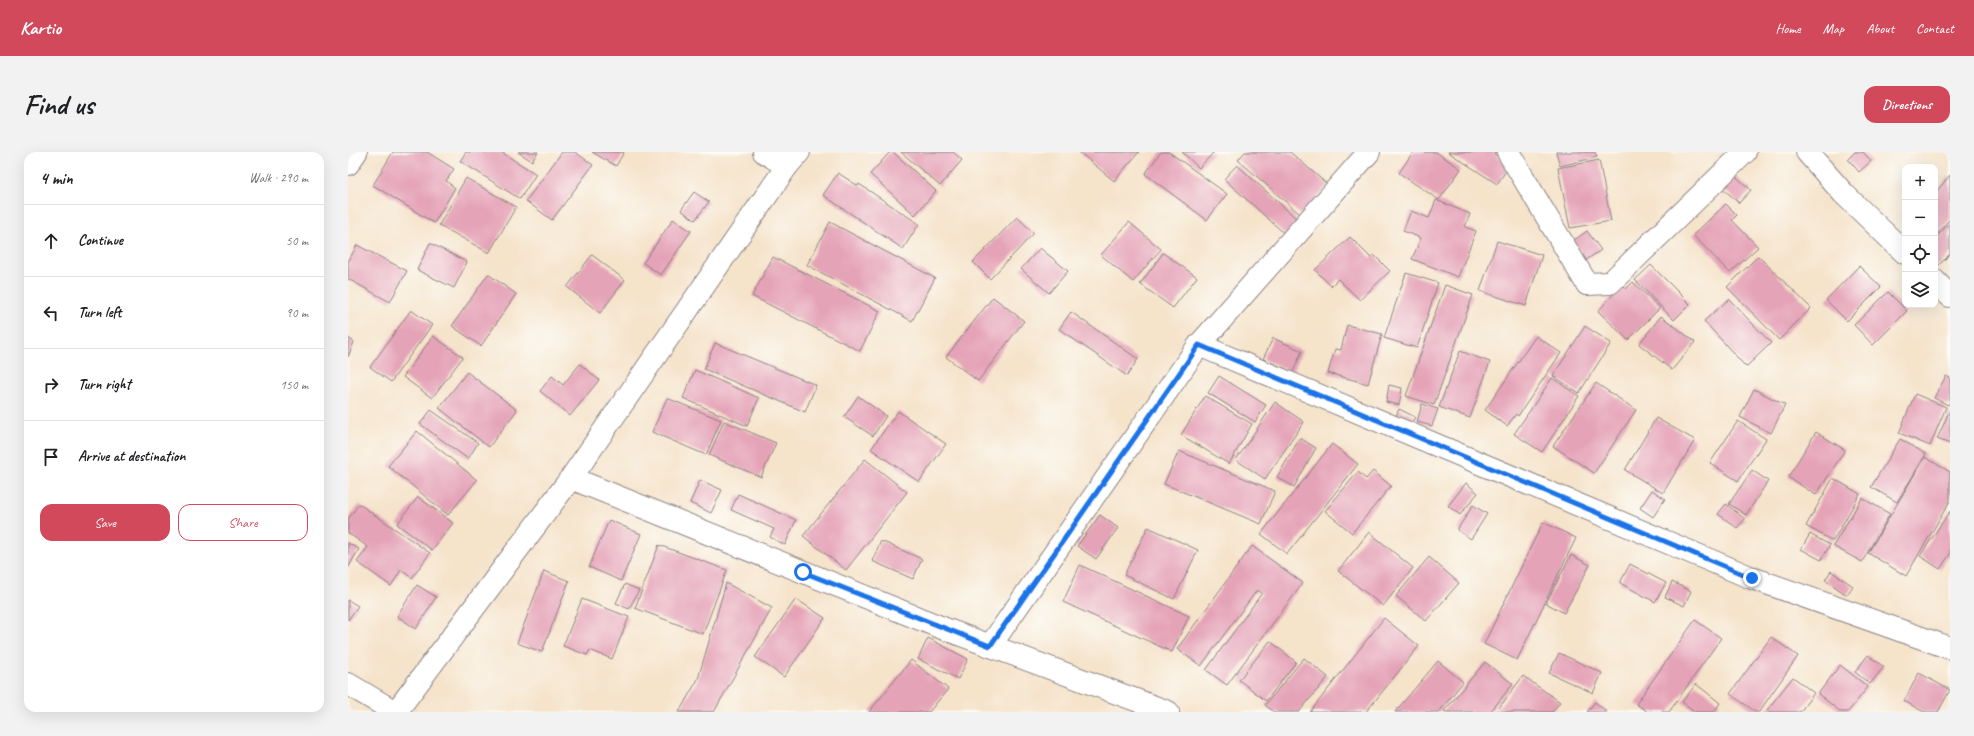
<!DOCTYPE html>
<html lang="en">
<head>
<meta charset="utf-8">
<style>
  :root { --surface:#fff; --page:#f2f2f2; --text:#202124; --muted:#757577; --line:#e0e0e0; --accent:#d1495b }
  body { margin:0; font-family:Caveat,sans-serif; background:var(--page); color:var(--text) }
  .controls { position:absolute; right:12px; top:12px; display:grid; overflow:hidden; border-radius:8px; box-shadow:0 4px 16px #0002 }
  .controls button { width:36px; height:36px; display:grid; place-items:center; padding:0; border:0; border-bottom:1px solid var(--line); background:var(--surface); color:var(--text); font:20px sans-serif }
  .stop { position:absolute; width:12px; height:12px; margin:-9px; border:3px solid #1a73e8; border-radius:50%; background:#fff }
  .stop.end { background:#1a73e8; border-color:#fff; box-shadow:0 1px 4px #0008 }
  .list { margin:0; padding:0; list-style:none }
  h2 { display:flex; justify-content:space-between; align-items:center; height:52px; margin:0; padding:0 16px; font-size:17px }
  h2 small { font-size:13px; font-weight:400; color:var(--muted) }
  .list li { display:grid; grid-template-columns:26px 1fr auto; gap:12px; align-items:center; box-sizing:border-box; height:72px; padding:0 16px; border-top:1px solid var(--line) }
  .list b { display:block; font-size:15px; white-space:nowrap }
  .list em { font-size:13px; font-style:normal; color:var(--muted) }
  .actions { display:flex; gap:8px; padding:12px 16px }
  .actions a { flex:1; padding:9px 0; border:1px solid var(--accent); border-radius:12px; text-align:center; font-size:14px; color:var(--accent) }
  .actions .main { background:var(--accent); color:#fff }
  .icon { flex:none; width:22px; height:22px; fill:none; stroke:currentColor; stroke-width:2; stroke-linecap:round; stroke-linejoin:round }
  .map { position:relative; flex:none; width:1602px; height:560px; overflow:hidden; border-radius:12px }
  header { display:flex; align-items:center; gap:24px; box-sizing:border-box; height:56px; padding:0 20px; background:var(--accent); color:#fff }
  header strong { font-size:19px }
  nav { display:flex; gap:22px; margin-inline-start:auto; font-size:14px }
  .intro { display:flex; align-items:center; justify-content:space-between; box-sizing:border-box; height:96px; padding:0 24px }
  h1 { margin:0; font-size:28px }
  .button { padding:10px 18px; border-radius:12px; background:var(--accent); color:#fff; font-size:14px; font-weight:700 }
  main { display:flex; gap:24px; padding:0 24px }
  aside { flex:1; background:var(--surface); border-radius:12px; box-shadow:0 4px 16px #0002 }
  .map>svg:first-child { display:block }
</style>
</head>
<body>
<header>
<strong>Kartio</strong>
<nav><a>Home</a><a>Map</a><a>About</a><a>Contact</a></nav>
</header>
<div class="intro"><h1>Find us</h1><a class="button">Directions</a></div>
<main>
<aside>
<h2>4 min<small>Walk · 290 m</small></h2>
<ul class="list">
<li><svg class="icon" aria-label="ahead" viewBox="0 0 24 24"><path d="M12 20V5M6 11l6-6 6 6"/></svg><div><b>Continue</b></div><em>50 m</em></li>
<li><svg class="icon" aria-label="left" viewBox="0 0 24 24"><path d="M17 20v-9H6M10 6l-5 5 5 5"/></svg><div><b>Turn left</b></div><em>90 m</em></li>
<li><svg class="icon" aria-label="right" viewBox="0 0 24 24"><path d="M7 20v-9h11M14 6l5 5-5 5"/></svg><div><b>Turn right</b></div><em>150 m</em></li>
<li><svg class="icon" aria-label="arrive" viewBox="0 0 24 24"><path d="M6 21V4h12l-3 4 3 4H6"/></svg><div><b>Arrive at destination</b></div></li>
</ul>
<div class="actions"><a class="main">Save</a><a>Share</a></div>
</aside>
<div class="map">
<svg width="1602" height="560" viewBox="0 0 1602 560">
  <rect width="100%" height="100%" fill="#fdfcf7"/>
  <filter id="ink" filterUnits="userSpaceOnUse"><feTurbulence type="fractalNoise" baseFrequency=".025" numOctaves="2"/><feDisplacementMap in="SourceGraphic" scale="8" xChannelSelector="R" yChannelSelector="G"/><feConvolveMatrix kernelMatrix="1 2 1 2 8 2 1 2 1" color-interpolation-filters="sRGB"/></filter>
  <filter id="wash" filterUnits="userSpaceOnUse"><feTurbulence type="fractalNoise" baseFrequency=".012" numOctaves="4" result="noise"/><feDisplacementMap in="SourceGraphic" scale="16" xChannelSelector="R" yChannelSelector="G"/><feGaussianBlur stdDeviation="0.9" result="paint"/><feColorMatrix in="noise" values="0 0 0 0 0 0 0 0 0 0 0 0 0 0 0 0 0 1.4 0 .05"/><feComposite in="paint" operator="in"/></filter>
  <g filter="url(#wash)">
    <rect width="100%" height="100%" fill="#f5e3ca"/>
    <g id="blocks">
      <g fill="#e5a3b8">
        <path d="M45,0H79L106,17L98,29L107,36L86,71L25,33Z"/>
        <path d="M118,0H153L188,22L172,47L112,9Z"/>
        <path d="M170,0H190L184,9Z"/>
        <path d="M214,0H227L245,13L204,68L178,49Z"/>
        <path d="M244,0H276L268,14Z"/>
        <path d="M542,0H545L588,39L567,63L522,22Z"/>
        <path d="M553,0H605L614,8L592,34Z"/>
        <path d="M731,0H791L766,29Z"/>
        <path d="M813,0H821L879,42L859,68L797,22Z"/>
        <path d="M834,0H866L851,16Z"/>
        <path d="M897,0H942L980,33L953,63L890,8Z"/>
        <path d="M1065,0H1088L1113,17L1091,48L1051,21Z"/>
        <path d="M1100,0H1148L1146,2L1162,13L1149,32Z"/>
        <path d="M1208,0H1247L1249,5L1212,14Z"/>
        <path d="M1507,0H1515L1523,9L1511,20L1500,7Z"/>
        <path d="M1251,8L1263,69L1222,76L1210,16Z"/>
        <path d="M889,13L951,69L938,83L876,27Z"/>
        <path d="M490,21L510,34L511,32L571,72L555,97L475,43Z"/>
        <path d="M1384,21L1403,38L1391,51L1372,34Z"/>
        <path d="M1602,23V67L1587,85V41Z"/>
        <path d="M118,26L168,55L141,101L91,73Z"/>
        <path d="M346,40L361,50L347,68L333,58Z"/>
        <path d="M1088,48L1122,62L1117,75L1128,79L1110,125L1064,107L1073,86L1055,79L1063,59L1081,66Z"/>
        <path d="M1378,52L1389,63L1384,68L1410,95L1382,121L1345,83Z"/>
        <path d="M669,65L686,81L642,127L625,110Z"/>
        <path d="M325,67L343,79L313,123L295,111Z"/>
        <path d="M482,70L587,126L564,169L459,113Z"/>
        <path d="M781,70L813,97L785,130L753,103Z"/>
        <path d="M1602,71V102L1589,115L1587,113V86Z"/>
        <path d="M1239,79L1253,98L1238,108L1225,89Z"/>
        <path d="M1002,85L1023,106L1026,103L1042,119L1012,148L990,127L983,134L967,118Z"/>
        <path d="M1149,89L1194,103L1178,154L1132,139Z"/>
        <path d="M82,91L119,110L106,136L69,118Z"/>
        <path d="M9,93L59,119L42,150L0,127V110Z"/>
        <path d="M692,96L720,119L701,141L673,117Z"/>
        <path d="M815,101L849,125L825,156L792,132Z"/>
        <path d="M244,103L277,128L252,161L219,135Z"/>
        <path d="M1410,104L1463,156L1431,188L1379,135Z"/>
        <path d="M425,105L532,159L512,199L404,144Z"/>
        <path d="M1303,113L1342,152L1326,168L1287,128Z"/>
        <path d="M1511,114L1533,135L1499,169L1478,148Z"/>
        <path d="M1058,121L1090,131L1069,196L1036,186Z"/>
        <path d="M140,122L168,142L133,194L104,174Z"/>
        <path d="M1285,130L1312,156L1280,188L1250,159L1274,133L1278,137Z"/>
        <path d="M1097,133L1125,143L1086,253L1058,244Z"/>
        <path d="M1540,140L1559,159L1525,193L1506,173Z"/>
        <path d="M645,145L676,169L630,229L598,205Z"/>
        <path d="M1381,147L1423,191L1398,215L1356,169Z"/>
        <path d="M63,158L84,173L43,230L22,215Z"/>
        <path d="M723,160L790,207L779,224L711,177Z"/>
        <path d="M1313,164L1347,190L1324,218L1291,192Z"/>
        <path d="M999,173L1034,182L1020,232L980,221L987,197L993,198Z"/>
        <path d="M1237,174L1263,191L1231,241L1205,224Z"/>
        <path d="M85,184L115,205L84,246L55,225Z"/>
        <path d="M1188,184L1213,201L1170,264L1168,262L1159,274L1137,258Z"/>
        <path d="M0,186L6,190L0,205Z"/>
        <path d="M925,186L954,199L945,220L915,207Z"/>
        <path d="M367,191L468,233L457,260L356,217Z"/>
        <path d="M1112,199L1142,210L1122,266L1091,255Z"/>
        <path d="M232,212L251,228L222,264L192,239L204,224L215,233Z"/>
        <path d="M347,218L411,246L399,274L335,246Z"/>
        <path d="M119,220L169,258L141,295L91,256Z"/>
        <path d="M871,224L918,253L907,270L860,241Z"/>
        <path d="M1598,224L1602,226V250L1600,253L1586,246Z"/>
        <path d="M1204,226L1231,244L1194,300L1166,282Z"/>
        <path d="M1248,231L1288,258L1246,321L1205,294Z"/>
        <path d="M1041,233L1054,236L1051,253L1038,250Z"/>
        <path d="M1406,237L1437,253L1423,281L1392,265Z"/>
        <path d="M1567,242L1598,255L1582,294L1551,281Z"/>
        <path d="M510,244L538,264L525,284L496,265Z"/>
        <path d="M857,244L904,272L881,312L833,283Z"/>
        <path d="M319,246L373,268L358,303L304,280Z"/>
        <path d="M927,250L956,270L917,327L888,308Z"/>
        <path d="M1074,252L1090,257L1084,274L1069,270Z"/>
        <path d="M1051,257L1067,265L1061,276L1046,269Z"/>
        <path d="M83,258L130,291L120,307L72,272Z"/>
        <path d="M1602,258V292L1589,287Z"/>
        <path d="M550,259L598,292L571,330L523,297Z"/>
        <path d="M1308,266L1347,288L1315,341L1277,318Z"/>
        <path d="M376,269L428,291L413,325L361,303Z"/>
        <path d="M1390,269L1418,287L1390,329L1362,311Z"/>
        <path d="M69,279L129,328L100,363L40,314Z"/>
        <path d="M1468,280L1497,298L1468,343L1440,325Z"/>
        <path d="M952,286L968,296L946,335L929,325Z"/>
        <path d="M1552,287L1578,302L1549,350L1523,335Z"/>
        <path d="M984,292L1010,312L939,402L913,382Z"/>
        <path d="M831,299L927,339L913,372L816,332Z"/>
        <path d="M1577,305L1602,320V349L1558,424L1520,401Z"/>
        <path d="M517,307L559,340L498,418L455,384Z"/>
        <path d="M1404,318L1420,329L1398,363L1381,352Z"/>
        <path d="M1025,319L1043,334L1004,381L977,359L1010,320L1018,327Z"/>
        <path d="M1485,326L1512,342L1485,389L1458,374Z"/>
        <path d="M352,328L374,338L363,361L342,351Z"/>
        <path d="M1118,331L1130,341L1112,363L1100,354Z"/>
        <path d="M1304,338L1317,347L1305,365L1292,356Z"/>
        <path d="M390,342L448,368L437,393L422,385L426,377L383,358Z"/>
        <path d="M70,345L105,371L84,398L49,372Z"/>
        <path d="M1514,346L1542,362L1514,410L1485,394Z"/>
        <path d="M11,352L82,401L64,426L53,418L43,434L9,410L20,395L0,381V367Z"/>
        <path d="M1378,352L1397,367L1389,376L1370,362Z"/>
        <path d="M1125,353L1139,362L1123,387L1109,378Z"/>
        <path d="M1602,359V402L1592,417L1572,404Z"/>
        <path d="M752,363L770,376L748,407L729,394Z"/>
        <path d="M261,368L293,382L273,429L241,415Z"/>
        <path d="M1195,370L1228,386L1169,508L1136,492Z"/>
        <path d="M800,375L850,398L826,447L776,423Z"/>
        <path d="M1021,380L1065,416L1035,454L990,419Z"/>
        <path d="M1462,382L1482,393L1473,408L1453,397Z"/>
        <path d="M533,389L574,407L565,427L524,409Z"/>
        <path d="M0,391L11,397L0,416Z"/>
        <path d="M311,393L379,418L355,482L287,456Z"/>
        <path d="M904,394L955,431L879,533L858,518L914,441L909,438L853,514L829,497Z"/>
        <path d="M1223,403L1242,413L1216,461L1198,451Z"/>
        <path d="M1081,405L1111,431L1078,469L1048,444Z"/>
        <path d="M1282,412L1318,431L1307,450L1272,431Z"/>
        <path d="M732,413L841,464L824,500L715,450Z"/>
        <path d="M196,419L221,429L194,500L169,491Z"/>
        <path d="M1483,419L1505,434L1499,443L1477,428Z"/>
        <path d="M1324,430L1343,439L1336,454L1317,445Z"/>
        <path d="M378,431L424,456L366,560H331L350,527Z"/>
        <path d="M277,432L291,438L281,457L268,451Z"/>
        <path d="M69,433L88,445L68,477L49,464Z"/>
        <path d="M234,447L281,465L264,507L242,498L239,503L215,494Z"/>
        <path d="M448,447L477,466L436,525L407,505Z"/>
        <path d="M0,448L10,454L0,468Z"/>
        <path d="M1036,466L1071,494L1018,560H962Z"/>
        <path d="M1347,468L1373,486L1321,560H1300L1288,552Z"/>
        <path d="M1423,485L1450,504L1411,560H1408L1382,542Z"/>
        <path d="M580,486L620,507L610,527L570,507Z"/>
        <path d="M922,489L948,510L918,549L891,528Z"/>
        <path d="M1211,501L1254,521L1245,541L1201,521Z"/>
        <path d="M1520,503L1536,515L1522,532L1507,520Z"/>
        <path d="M956,506L980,525L951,560H926L917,553Z"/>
        <path d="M563,508L600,537L581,560H521Z"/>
        <path d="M1090,509L1115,530L1091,560H1047Z"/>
        <path d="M1137,510L1165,532L1142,560H1098L1096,559Z"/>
        <path d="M1492,513L1520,535L1500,560H1493L1470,542Z"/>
        <path d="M1571,521L1602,538L1590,560H1576L1556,549Z"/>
        <path d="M1175,524L1212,550L1204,560H1148Z"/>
        <path d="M1445,525L1466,541L1452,560H1422L1419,558Z"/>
        <path d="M1348,532L1372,551L1366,560H1348L1334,550Z"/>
        <path d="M1247,550L1259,560H1239Z"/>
      </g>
    </g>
  </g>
  <g filter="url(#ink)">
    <use href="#blocks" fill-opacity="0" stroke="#8c8282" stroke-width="1"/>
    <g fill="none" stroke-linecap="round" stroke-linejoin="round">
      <g stroke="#8c8282" stroke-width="24">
        <g id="minor">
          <path d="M416,0L439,14"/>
          <path d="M1160,0L1239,132L1262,131L1397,0"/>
          <path d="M1459,0L1495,41L1557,101"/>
          <path d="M0,12L8,0"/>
          <path d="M1587,129L1602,144"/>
          <path d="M851,193L1021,0"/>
          <path d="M223,326L597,477L820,560"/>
          <path d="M642,494L851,193L1404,426L1602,496"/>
          <path d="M0,532L47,560"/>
          <path d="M48,560L223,326L439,14L451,0"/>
        </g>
      </g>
      <use href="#minor" stroke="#fff" stroke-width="22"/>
    </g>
  </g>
  <g fill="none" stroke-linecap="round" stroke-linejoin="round" filter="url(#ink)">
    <path stroke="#1a73e8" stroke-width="5" d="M455,420L642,494L851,193L1404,426"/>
  </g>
</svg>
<div class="controls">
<button>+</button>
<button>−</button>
<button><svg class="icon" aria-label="locate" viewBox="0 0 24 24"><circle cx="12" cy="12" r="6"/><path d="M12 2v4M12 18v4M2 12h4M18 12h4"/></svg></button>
<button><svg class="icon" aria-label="layers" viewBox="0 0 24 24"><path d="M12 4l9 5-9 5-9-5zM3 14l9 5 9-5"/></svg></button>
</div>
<div class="stop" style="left:455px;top:420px"></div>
<div class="stop end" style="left:1404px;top:426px"></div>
</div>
</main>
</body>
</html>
